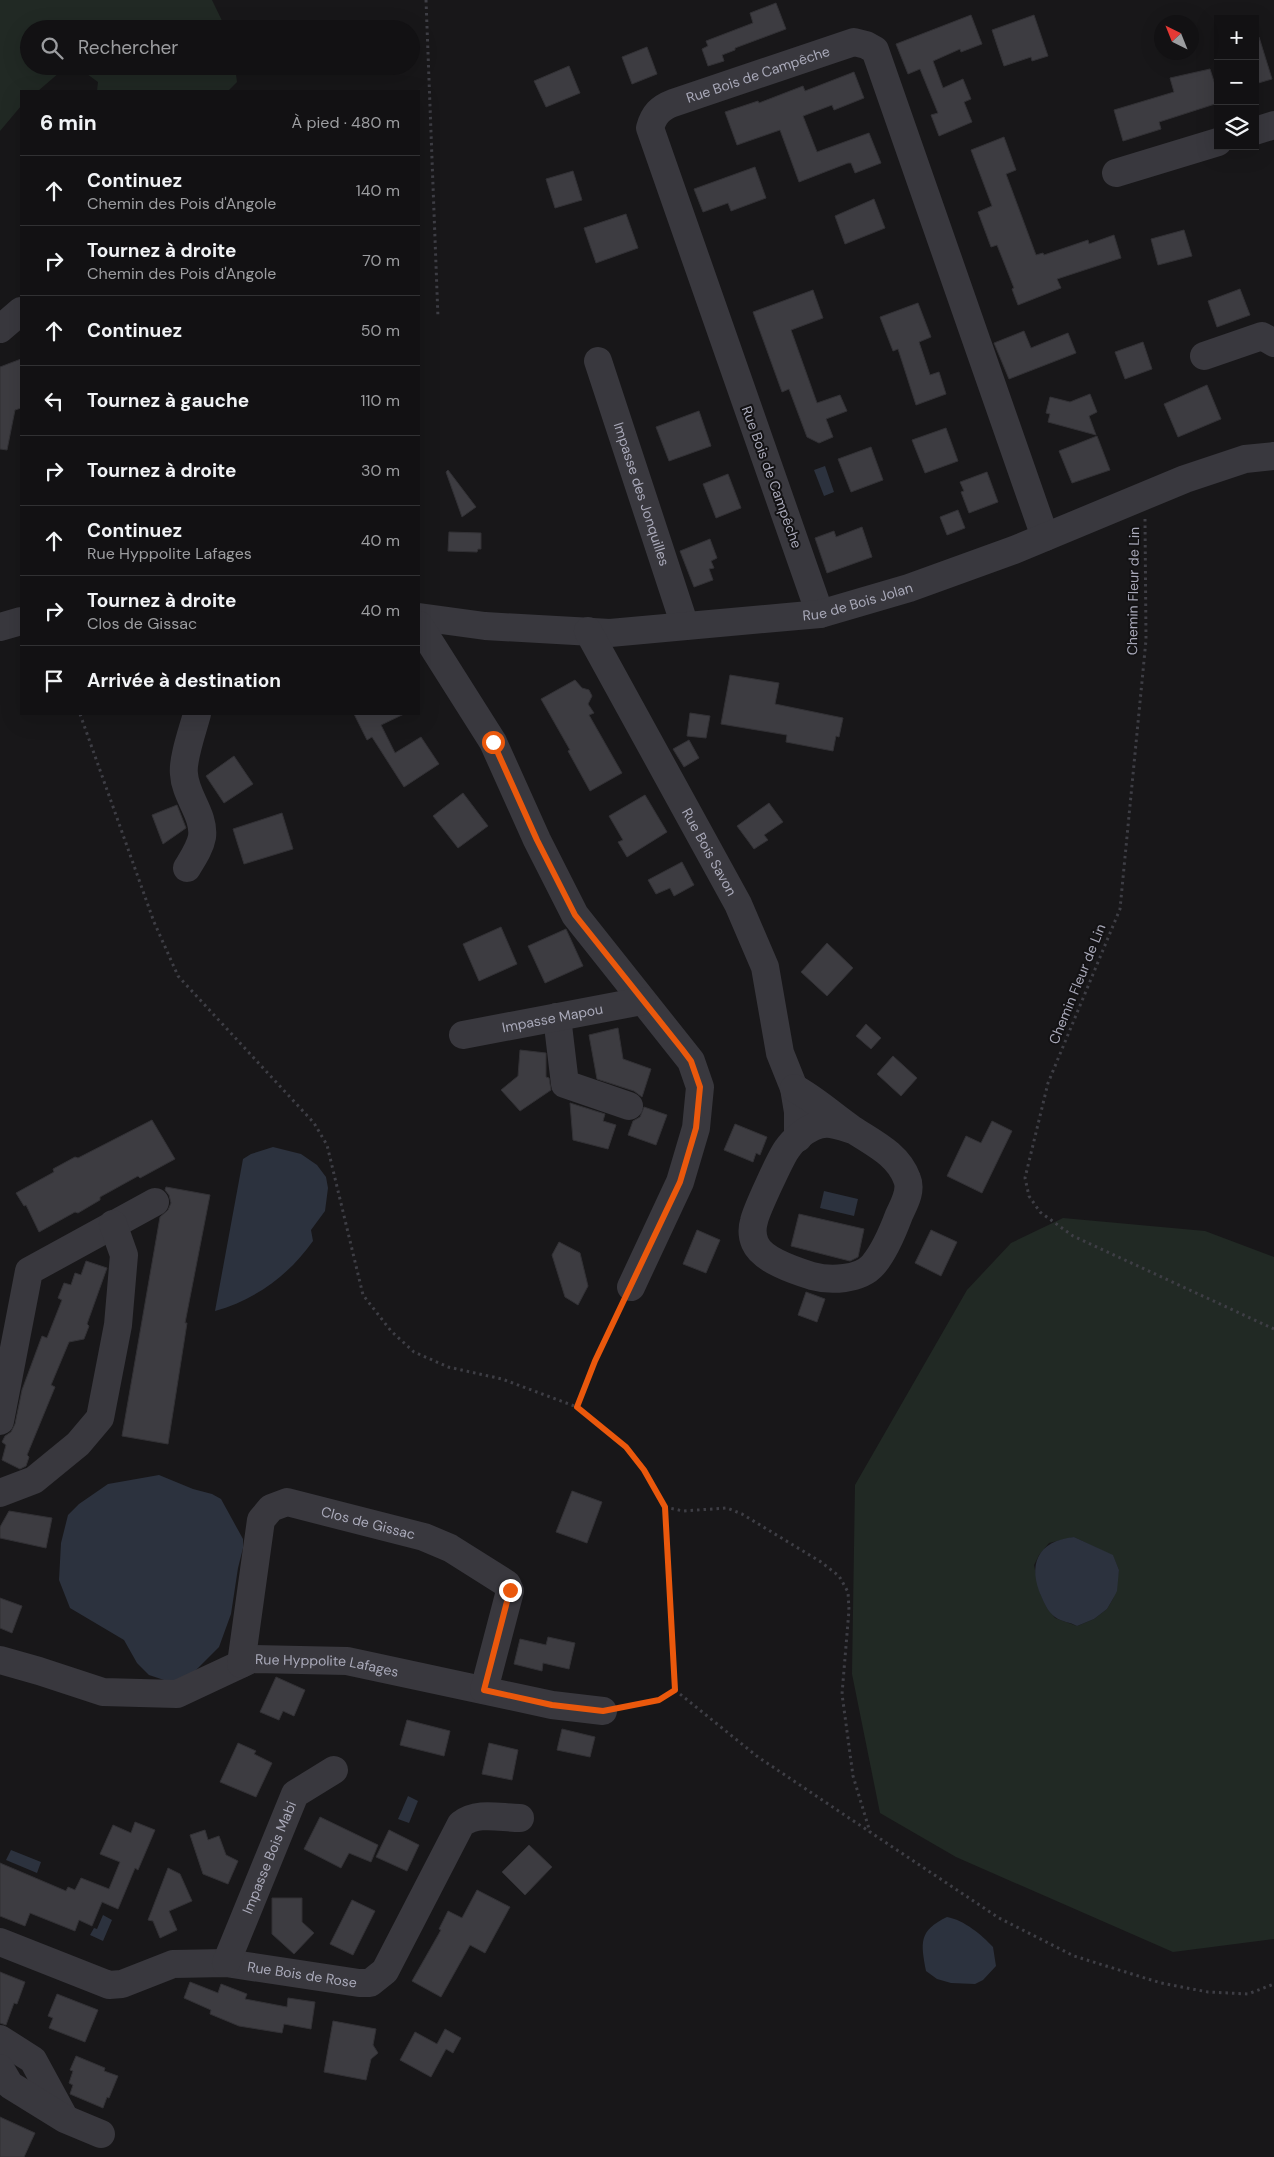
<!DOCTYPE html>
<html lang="fr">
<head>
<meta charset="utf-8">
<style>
  :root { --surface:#121113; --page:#1f1f21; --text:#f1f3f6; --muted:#9c9da0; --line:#313133 }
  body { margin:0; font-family:"DM Sans",sans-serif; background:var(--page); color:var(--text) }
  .controls { position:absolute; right:15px; top:15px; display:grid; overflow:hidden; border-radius:0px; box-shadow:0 5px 20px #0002 }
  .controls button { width:45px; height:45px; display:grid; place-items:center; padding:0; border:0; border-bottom:1px solid var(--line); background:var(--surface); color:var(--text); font:25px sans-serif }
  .compass { position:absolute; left:1154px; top:15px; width:45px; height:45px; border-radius:50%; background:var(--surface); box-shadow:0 5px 20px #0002; rotate:317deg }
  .stop { position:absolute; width:15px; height:15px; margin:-11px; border:4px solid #ea580c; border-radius:50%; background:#fff }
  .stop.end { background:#ea580c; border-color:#fff; box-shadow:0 1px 5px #0008 }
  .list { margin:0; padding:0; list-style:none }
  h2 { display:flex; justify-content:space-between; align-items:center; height:65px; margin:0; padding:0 20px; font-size:21px }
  h2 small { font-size:16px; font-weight:400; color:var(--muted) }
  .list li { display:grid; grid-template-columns:32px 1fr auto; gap:15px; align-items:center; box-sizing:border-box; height:70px; padding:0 20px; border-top:1px solid var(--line) }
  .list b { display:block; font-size:19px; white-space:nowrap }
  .list p { margin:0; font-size:16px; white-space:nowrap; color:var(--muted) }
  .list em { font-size:16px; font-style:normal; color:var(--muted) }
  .icon { flex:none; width:28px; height:28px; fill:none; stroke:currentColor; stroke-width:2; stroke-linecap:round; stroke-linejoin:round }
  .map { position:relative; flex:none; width:1274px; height:2157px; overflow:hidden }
  .search { position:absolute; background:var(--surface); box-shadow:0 5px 20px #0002; left:20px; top:20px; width:400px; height:55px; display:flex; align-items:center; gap:12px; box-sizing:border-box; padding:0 18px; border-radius:28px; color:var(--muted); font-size:19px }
  .panel { position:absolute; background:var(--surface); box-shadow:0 5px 20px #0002; left:20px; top:90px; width:400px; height:625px; border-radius:0px }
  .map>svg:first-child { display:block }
</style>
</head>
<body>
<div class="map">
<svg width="1274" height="2157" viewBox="0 0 1274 2157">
  <rect width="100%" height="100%" fill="#181719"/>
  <g fill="#212924" fill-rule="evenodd">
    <path d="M0,0H212L226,29H29V66H67L38,91H21V106L0,131Z"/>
    <path d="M76,66H235L237,82L228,91H97L98,82Z"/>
    <path d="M1063,1218L1205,1231L1274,1257V1939L1173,1952L956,1857L880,1813L852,1674L855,1485L967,1290L1011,1243ZM1074,1537L1113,1556L1119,1570L1114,1597L1107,1609L1094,1619L1077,1626L1055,1618L1047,1608L1040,1593L1034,1565L1039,1555L1049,1543Z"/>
  </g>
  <g fill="#2c323e">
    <path d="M825,466L834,492L824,496L814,470Z"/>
    <path d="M273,1147L301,1154L317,1165L326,1177L328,1188L325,1211L311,1230L313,1241C289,1275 255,1300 215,1311L243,1159L251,1154Z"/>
    <path d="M824,1191L858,1199L854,1216L820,1208Z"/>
    <path d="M159,1475L193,1489L212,1494L221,1499L243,1539V1548L238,1568L231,1614L219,1647L194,1672L173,1683L149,1675L137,1663L124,1640L70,1608L59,1580L61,1543L68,1515L79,1504L108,1484Z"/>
    <path d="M1074,1537L1113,1555L1119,1570L1117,1591L1114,1597L1107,1609L1094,1619L1077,1626C1070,1622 1062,1622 1055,1617C1049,1613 1045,1605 1042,1598C1027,1565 1037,1541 1074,1537Z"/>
    <path d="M408,1796L418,1801L409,1823L398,1819Z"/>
    <path d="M11,1850L41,1862L37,1873L6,1860Z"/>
    <path d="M103,1915L112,1920L103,1941L90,1935L94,1928L97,1929Z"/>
    <path d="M947,1917C964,1920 982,1935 993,1947L996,1966L983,1980L975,1984L951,1983L937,1979L926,1971C921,1943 918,1931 947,1917Z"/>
  </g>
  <g fill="#3d3c41" stroke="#323135">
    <path d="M776,3L786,29L735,48V50L722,55L724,61L708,66L702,49L708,46L706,41L753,23L750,13Z"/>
    <path d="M971,15L982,44L961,52L960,49L933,61L943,88L963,79L971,99L964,102L972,122L939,136L931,115L938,113L920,69L908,74L896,44Z"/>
    <path d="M1034,15L1048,56L1032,61L1031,57L1004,66L992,30Z"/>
    <path d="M1259,37L1272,79L1255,84V38Z"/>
    <path d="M647,47L657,74L632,84L622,57Z"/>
    <path d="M569,66L580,93L546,107L534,81Z"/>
    <path d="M1210,69L1218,94V103L1159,122L1161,129L1123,141L1114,110L1174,92L1170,78Z"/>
    <path d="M854,72L864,98L834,110L832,105L803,116L817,152L869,133L881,163L855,173L851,163H848L799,182L780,130L737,145L725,112L758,101L759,103L803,86L805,91Z"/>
    <path d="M1004,137L1016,170L1006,174L1036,255L1043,253L1044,255L1088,240L1089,244L1114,235L1121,258L1057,279L1061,288L1018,305L1012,289L1014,288L997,245L991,247L978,212L992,206L971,150Z"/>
    <path d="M755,167L766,198L731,211L728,203L703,212L694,189Z"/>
    <path d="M573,171L582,200L555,208L546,179Z"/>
    <path d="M874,199L885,228L845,244L835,216Z"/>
    <path d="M626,214L638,248L596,263L584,228Z"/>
    <path d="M1184,230L1192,256L1158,265L1151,239Z"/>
    <path d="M1240,289L1250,315L1217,327L1208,301Z"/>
    <path d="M813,290L823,318L791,330L817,403L840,395L847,411L826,419L833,437L819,443L807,437L789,389L782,392L753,312Z"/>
    <path d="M918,303L931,337L919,342L930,375L939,372L946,394L916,405L898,349L893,351L880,317Z"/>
    <path d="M1024,331L1031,348L1068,333L1076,353L1009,379L994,343Z"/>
    <path d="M1143,342L1152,369L1125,379L1115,352Z"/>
    <path d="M21,359V408L15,410L7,450L0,449V367Z"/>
    <path d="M1207,385L1221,419L1178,437L1164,404Z"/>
    <path d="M1090,394L1097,412L1089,416L1096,435L1048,422L1050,414L1046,413L1050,397L1070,402Z"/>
    <path d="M699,411L711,446L669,461L656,427Z"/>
    <path d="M946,428L958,461L925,473L912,440Z"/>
    <path d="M1097,436L1110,470L1072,483L1059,451Z"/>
    <path d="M871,447L883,480L851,492L838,459Z"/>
    <path d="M448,470L476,507L462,517L446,472Z"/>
    <path d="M987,472L998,502L969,513L961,492L964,491L960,482Z"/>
    <path d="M728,474L741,508L716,518L703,484Z"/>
    <path d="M958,510L965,528L947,535L940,517Z"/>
    <path d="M862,527L872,557L827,573L815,538L834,531L836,537Z"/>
    <path d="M449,532L481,533V549H478L477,552L448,551Z"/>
    <path d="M710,539L717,558L711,561L714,568L709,569L713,580L694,587L680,551Z"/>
    <path d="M730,675L779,683L775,704L843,718L839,737L836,736L833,751L786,742L787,735L721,724Z"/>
    <path d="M575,680L582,688L589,690L592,696L588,704L594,713L589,715L622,773L590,791L568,751L570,750L541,699Z"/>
    <path d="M690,713L710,716L706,738L687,736Z"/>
    <path d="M354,714H404L381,725L395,753L421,737L439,764L404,787L372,737L367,740Z"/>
    <path d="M689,740L699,758L684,767L673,749Z"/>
    <path d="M234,756L253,784L224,803L206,776Z"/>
    <path d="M463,793L488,826L458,848L433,816Z"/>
    <path d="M645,795L667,832L627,857L618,842L623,840L609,816Z"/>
    <path d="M769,803L783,822L764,835L768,840L754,849L737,826Z"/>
    <path d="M177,805L186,828L163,844L152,815Z"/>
    <path d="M282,813L293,849L244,864L233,829Z"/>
    <path d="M682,862L694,885L674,896L670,888L656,894L648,880Z"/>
    <path d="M501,927L517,964L479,981L463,944Z"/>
    <path d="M566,929L583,966L545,983L528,946Z"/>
    <path d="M827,943L853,968L827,996L801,972Z"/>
    <path d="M866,1024L881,1038L871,1049L856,1036Z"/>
    <path d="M618,1028L623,1059L651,1069L642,1097L634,1091L597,1079L589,1035Z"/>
    <path d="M520,1050L546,1053V1077L549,1078L551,1090L520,1111L501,1090L518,1076Z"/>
    <path d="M893,1056L917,1078L901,1096L877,1074Z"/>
    <path d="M570,1103L605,1114L603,1121L616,1125L608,1149L573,1140Z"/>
    <path d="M644,1107L667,1115L656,1145L628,1135L633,1121L640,1117Z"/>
    <path d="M152,1120L175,1159L140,1178L138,1176L100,1197V1200L78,1213L75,1212L39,1232L26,1205L24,1206L16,1193L54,1172L53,1169L75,1157L78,1158Z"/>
    <path d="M992,1121L1012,1131L982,1193L947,1176L966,1136L981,1143Z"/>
    <path d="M735,1124L767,1137L760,1155L756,1153L753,1162L724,1150Z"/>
    <path d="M166,1187L210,1195L185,1323H187L168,1444L122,1436L160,1217L168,1210L171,1203L169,1195L165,1190Z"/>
    <path d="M799,1214L864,1229L858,1257L850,1261L791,1246Z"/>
    <path d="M697,1230L720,1240L706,1273L683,1264Z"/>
    <path d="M931,1230L957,1242L941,1276L915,1263Z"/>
    <path d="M559,1242L580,1253L588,1286L578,1305L565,1297L552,1255Z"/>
    <path d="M86,1261L107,1268L87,1324L89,1326L84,1339L69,1342L51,1385L55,1387L27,1455L29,1457L26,1466L20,1469L2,1460L6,1445L2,1442L5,1436L11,1432L15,1424L22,1390L42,1336L47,1338L62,1300L58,1298L64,1283L71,1285L75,1273L81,1275Z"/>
    <path d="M806,1292L825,1299L817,1322L798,1315Z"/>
    <path d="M572,1491L602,1502L587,1543L556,1532Z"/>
    <path d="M9,1511L52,1518L46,1548L0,1538V1527Z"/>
    <path d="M0,1598L22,1606L12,1633L0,1628Z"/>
    <path d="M548,1637L575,1643L569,1669L543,1663L542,1671L514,1664L520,1639L546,1645Z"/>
    <path d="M276,1677L305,1690L294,1716L283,1711L279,1720L260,1712Z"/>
    <path d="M407,1720L450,1731L444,1756L400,1745Z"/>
    <path d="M562,1729L595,1737L590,1757L557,1750Z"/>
    <path d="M238,1743L256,1751L254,1754L272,1763L256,1797L220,1782Z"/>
    <path d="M489,1743L518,1750L512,1780L482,1774Z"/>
    <path d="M320,1817L378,1845L371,1862L349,1853L341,1868L304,1849Z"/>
    <path d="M135,1822L155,1830L138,1870L135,1868L118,1909L102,1902L92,1926L79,1920L75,1931L30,1913L25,1926L0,1916V1863L66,1891L68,1887L75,1890L81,1878L109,1889L120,1862L100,1854L113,1825L131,1833Z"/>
    <path d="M205,1830L208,1840L219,1836L226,1855L238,1861L228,1884L203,1874L190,1835Z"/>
    <path d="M389,1830L419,1845L407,1871L376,1857Z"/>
    <path d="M529,1845L552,1867L525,1895L502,1872Z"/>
    <path d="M168,1868L180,1874L192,1901L169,1911L177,1930L160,1938L153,1921L148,1920Z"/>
    <path d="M477,1890L510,1907L485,1953L470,1945L441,1997L412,1981L441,1930L439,1929L448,1911L462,1918Z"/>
    <path d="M272,1898H302V1922L314,1933L294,1954L272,1934Z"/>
    <path d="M352,1900L375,1911L353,1955L330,1944Z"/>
    <path d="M0,1972L25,1982L17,2004L14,2003L6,2025L0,2023Z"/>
    <path d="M190,1982L218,1993L221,1984L247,1994L245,1999L287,2007L288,1998L315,2002L311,2029L284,2024L282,2033L239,2026L210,2014L211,2010L184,1998Z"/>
    <path d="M57,1994L98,2010L85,2042L49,2028L53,2018L48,2016Z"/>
    <path d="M333,2021L376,2029L373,2045L378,2053L371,2059L366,2080L324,2072Z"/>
    <path d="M445,2029L461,2038L453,2053L446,2049L431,2077L400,2060L415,2032L437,2044Z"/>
    <path d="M76,2056L105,2068L104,2071L118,2076L109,2098L107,2097L103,2108L70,2094L73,2085L69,2083L73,2071L70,2070Z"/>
    <path d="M0,2117L35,2133L24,2157H0Z"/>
  </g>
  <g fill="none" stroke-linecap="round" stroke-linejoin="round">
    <g stroke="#3e3e45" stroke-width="3" stroke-dasharray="2.5 4" stroke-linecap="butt">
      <path d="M426,0L438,318"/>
      <path d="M1145,519L1146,640L1120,909L1048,1083L1025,1178L1029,1196L1040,1212L1073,1236L1274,1329"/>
      <path d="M80,714L154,922L178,976L314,1123L327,1145L363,1295L391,1331L414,1352L448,1367L502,1379L577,1407"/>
      <path d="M622,1306L595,1361L577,1407L626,1447L644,1470L665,1507L675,1690L659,1700L624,1707"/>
      <path d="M665,1507L683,1511L727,1508L742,1514L821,1562L839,1576L848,1592L849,1610L842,1694L853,1776L870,1832"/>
      <path d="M675,1690L758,1757L870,1832L999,1918L1074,1956L1161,1983L1208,1992L1248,1994L1274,1984"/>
    </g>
    <g stroke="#39383e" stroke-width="28">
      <path d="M1255,131L1274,125"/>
      <path d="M1116,173L1218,142"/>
      <path d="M0,329L21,311"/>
      <path d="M1204,356L1262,336L1274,343"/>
      <path id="s1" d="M598,361L685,626"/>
      <path id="s2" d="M820,614L650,128C654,114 660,108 673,103L854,42L866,45L875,50L1045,537"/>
      <path id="s3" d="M419,617L485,626L610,633L820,614L909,588L1014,550L1185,479L1245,459L1274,456"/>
      <path d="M419,625L493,742L537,840L575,915L691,1061L700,1087L696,1128L680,1182L631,1287"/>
      <path d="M0,627L21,621"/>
      <path id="s4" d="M588,631L738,904L765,967L780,1053L794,1088L798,1112V1138"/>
      <path d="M187,868C193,858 200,848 202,837C205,815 185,796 184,774C182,760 193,729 197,714"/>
      <path d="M557,1017L565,1084L629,1106"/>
      <path id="s5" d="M463,1035L642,1001"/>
      <path d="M794,1088C815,1099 833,1116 852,1129C873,1143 898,1154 907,1179C912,1191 904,1204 899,1215C893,1231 885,1251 873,1265C860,1280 830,1281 812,1276C796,1271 762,1260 755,1243C752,1236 752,1228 754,1221C756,1211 781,1157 787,1149C793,1140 804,1131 813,1127C827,1120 840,1126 853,1130"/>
      <path d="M0,1421L29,1271L155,1202"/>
      <path d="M0,1493L34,1480L78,1444L100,1418L118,1325L124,1255L113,1224"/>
      <path id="s6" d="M0,1660L39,1671L103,1692L177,1694L252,1659L347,1661L552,1705L603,1711"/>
      <path id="s7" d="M241,1664L261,1520L271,1508L287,1502L424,1537L450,1548L507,1584L510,1591L484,1690"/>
      <path id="s8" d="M0,1942L109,1985L122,1984L173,1964L226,1963L359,1983H370L385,1971L461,1824C478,1811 500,1818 520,1818"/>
      <path id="s9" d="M226,1963L295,1794L334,1770"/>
      <path d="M0,2039L33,2060L64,2117"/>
      <path d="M0,2068L10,2085L65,2119L101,2134"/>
    </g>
  </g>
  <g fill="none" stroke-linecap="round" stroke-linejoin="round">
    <path stroke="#ea580c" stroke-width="6" d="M493,742L537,840L575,915L682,1049L691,1061L700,1087L696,1128L680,1182L595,1361L577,1407L626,1447L644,1470L665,1507L675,1690L659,1700L603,1711L552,1705L484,1690L510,1590"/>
  </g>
  <g text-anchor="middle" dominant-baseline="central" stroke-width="4" stroke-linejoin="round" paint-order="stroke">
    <g font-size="14" fill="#a9a9b9" stroke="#131214">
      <text stroke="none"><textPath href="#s2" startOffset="640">Rue Bois de Campêche</textPath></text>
      <text transform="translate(772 477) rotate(70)">Rue Bois de Campêche</text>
      <text stroke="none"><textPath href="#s1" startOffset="140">Impasse des Jonquilles</textPath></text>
      <text transform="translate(1133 591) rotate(-89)">Chemin Fleur de Lin</text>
      <text stroke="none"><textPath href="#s3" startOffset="442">Rue de Bois Jolan</textPath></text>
      <text stroke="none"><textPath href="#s4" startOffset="252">Rue Bois Savon</textPath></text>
      <text transform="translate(1077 984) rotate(-68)">Chemin Fleur de Lin</text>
      <text stroke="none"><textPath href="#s5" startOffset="91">Impasse Mapou</textPath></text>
      <text stroke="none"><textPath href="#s7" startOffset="262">Clos de Gissac</textPath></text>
      <text stroke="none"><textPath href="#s6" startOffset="340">Rue Hyppolite Lafages</textPath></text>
      <text stroke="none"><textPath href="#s9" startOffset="114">Impasse Bois Mabi</textPath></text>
      <text stroke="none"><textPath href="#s8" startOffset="315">Rue Bois de Rose</textPath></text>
    </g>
  </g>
</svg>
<div class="controls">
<button>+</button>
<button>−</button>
<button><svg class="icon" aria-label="layers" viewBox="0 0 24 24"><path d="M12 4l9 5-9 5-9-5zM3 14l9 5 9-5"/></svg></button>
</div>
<svg class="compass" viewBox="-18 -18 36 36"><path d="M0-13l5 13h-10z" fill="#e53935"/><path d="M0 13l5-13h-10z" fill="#9c9da0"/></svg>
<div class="stop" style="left:493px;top:742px"></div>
<div class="stop end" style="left:510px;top:1590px"></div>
<div class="search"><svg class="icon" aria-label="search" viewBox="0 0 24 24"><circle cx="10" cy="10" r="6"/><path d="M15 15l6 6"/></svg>Rechercher</div>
<section class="panel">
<h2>6 min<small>À pied · 480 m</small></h2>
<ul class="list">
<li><svg class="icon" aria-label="ahead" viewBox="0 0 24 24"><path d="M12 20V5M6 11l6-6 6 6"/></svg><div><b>Continuez</b><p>Chemin des Pois d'Angole</p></div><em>140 m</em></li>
<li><svg class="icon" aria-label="right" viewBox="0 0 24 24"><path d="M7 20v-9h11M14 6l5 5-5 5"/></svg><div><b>Tournez à droite</b><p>Chemin des Pois d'Angole</p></div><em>70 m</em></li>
<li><svg class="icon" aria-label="ahead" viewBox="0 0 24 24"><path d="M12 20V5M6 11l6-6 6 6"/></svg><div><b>Continuez</b></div><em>50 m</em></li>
<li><svg class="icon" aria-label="left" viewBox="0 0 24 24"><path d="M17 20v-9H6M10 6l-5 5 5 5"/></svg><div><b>Tournez à gauche</b></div><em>110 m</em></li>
<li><svg class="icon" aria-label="right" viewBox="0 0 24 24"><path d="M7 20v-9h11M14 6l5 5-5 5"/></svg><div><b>Tournez à droite</b></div><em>30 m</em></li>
<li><svg class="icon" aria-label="ahead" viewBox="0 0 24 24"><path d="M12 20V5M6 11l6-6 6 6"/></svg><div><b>Continuez</b><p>Rue Hyppolite Lafages</p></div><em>40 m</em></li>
<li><svg class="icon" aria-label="right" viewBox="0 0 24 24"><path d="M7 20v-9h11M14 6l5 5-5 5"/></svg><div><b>Tournez à droite</b><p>Clos de Gissac</p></div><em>40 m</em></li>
<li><svg class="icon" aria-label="arrive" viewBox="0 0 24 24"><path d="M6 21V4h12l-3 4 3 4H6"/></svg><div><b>Arrivée à destination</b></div></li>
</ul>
</section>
</div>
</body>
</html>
